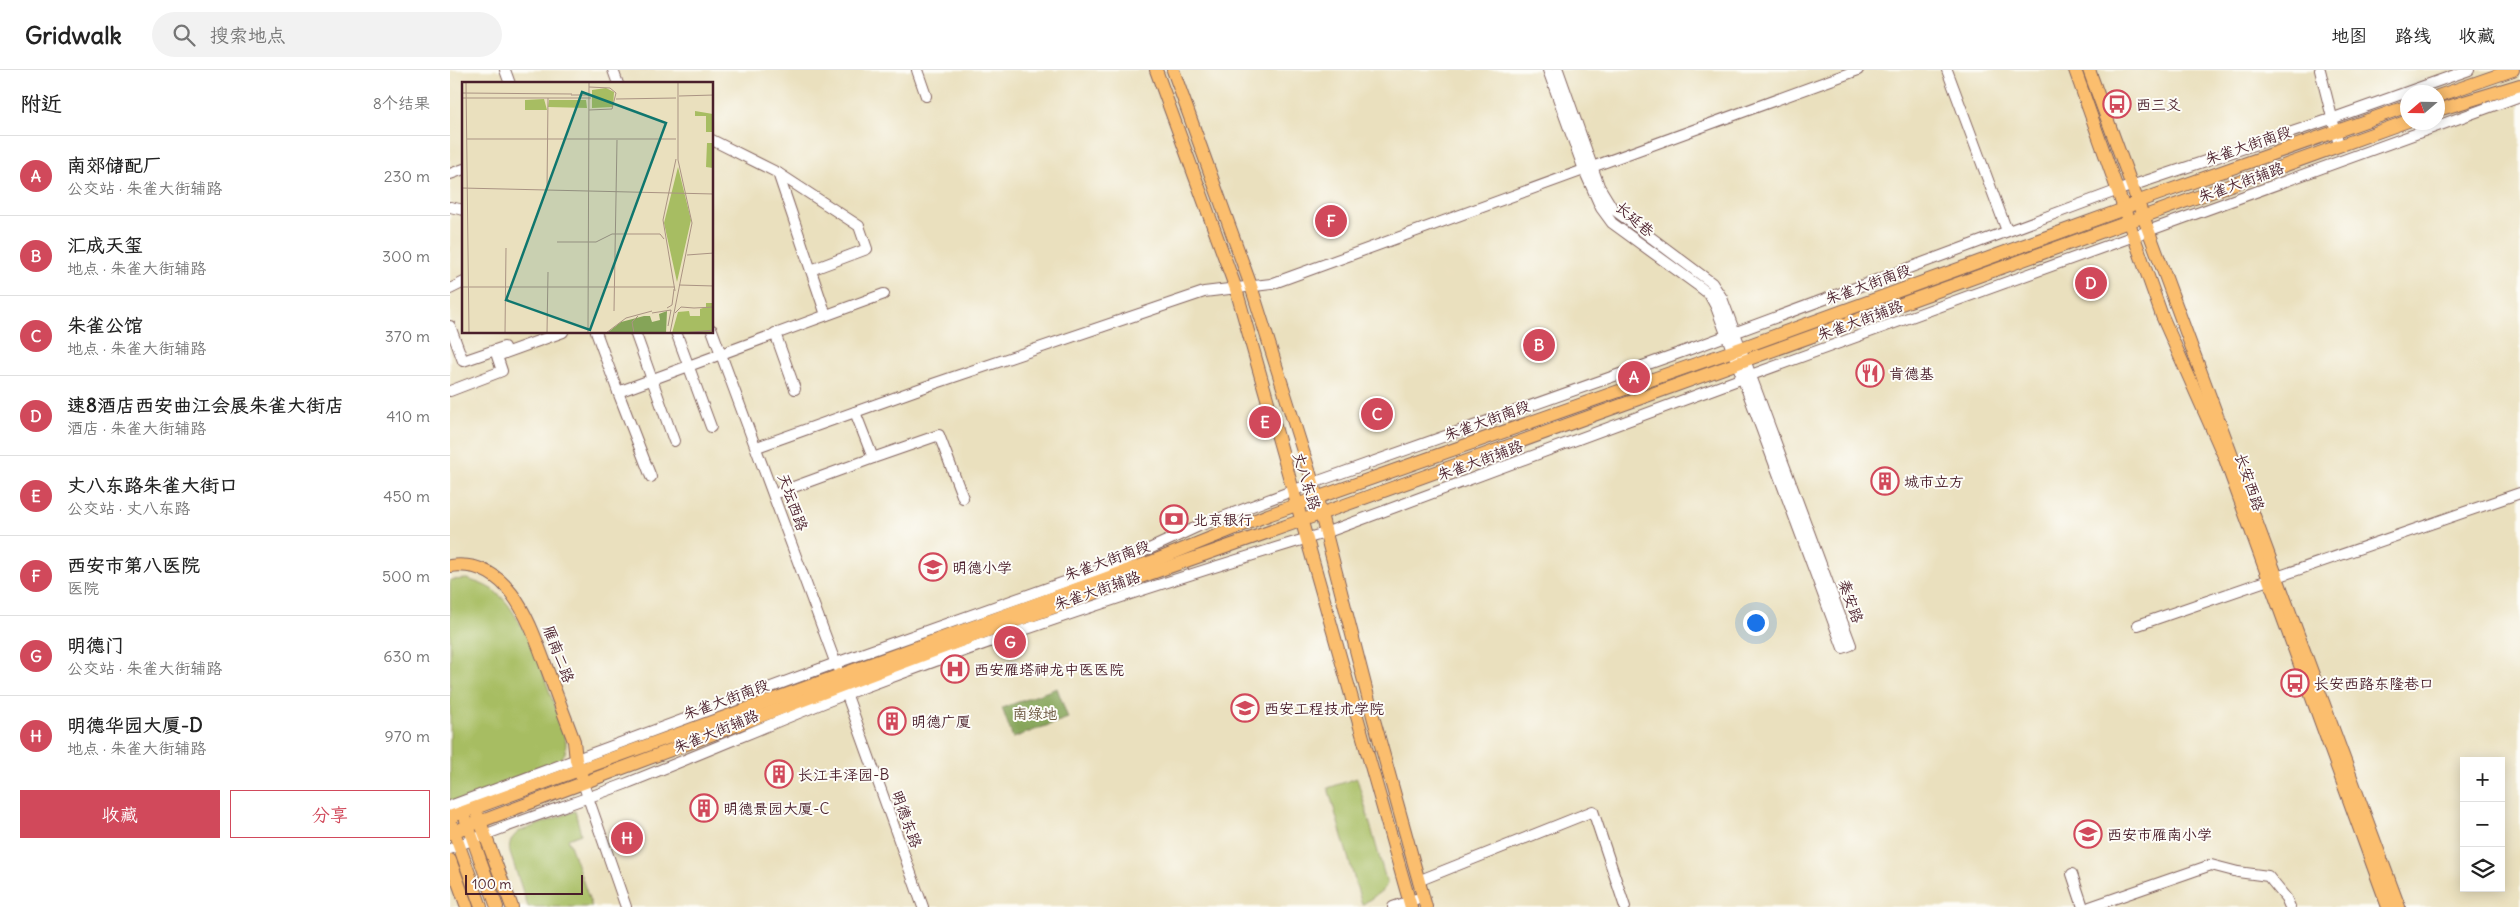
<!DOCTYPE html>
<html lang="zh">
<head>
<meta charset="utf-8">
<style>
  :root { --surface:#fff; --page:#f2f2f2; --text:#222; --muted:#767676; --line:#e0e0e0; --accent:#d1495b }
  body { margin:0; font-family:Delius,"LXGW WenKai TC",sans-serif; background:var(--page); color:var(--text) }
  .controls { position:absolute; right:15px; bottom:15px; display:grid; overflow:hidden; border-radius:0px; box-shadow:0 2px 12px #0003 }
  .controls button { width:45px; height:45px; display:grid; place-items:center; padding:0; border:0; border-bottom:1px solid var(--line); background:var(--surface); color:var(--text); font:25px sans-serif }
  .compass { position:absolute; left:1950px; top:15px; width:45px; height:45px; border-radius:50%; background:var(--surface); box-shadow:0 2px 12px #0003; rotate:250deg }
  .scale { position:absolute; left:15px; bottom:12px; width:118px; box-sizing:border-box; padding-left:5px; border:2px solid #4a1f2b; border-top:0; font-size:14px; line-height:18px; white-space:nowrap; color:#4a1f2b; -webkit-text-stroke:4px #fdfcf7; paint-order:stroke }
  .you { position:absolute; left:1305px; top:552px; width:18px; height:18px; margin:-12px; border:4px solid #fff; border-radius:50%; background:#1a73e8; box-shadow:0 0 0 8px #1a73e833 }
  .badge { display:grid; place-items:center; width:32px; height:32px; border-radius:50%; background:var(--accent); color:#fff; font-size:16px; font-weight:700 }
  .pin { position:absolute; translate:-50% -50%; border:2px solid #fff; box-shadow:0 1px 5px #0006 }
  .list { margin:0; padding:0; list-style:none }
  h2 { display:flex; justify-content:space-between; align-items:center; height:65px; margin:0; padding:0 20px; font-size:21px }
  h2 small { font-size:16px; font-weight:400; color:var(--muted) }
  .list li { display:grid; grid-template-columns:32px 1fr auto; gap:15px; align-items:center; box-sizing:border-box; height:80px; padding:0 20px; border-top:1px solid var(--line) }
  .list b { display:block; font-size:19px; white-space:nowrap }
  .list p { margin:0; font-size:16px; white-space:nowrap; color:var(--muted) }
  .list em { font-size:16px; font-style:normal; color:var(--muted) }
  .actions { display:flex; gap:10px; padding:15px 20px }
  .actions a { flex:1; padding:11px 0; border:1px solid var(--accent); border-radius:0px; text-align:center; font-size:18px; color:var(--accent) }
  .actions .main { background:var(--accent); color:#fff }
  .icon { flex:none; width:28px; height:28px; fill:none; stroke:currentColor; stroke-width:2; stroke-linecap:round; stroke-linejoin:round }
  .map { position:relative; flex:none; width:2070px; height:837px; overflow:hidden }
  header { display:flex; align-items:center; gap:30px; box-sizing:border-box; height:70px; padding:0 25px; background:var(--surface); border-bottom:1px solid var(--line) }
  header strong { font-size:24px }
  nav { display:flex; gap:28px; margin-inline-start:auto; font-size:18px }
  .search { width:350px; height:45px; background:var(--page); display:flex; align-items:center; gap:12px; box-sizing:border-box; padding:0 18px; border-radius:28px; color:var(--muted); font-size:19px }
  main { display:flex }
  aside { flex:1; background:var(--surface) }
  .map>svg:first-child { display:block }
</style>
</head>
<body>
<header>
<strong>Gridwalk</strong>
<div class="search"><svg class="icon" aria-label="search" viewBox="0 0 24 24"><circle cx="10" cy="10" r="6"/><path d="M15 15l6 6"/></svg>搜索地点</div>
<nav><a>地图</a><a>路线</a><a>收藏</a></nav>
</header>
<main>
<aside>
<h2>附近<small>8个结果</small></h2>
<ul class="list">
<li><span class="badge">A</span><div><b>南郊储配厂</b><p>公交站 · 朱雀大街辅路</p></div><em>230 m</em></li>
<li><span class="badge">B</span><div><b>汇成天玺</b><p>地点 · 朱雀大街辅路</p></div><em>300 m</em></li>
<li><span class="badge">C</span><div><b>朱雀公馆</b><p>地点 · 朱雀大街辅路</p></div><em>370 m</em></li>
<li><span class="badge">D</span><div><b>速8酒店西安曲江会展朱雀大街店</b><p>酒店 · 朱雀大街辅路</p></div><em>410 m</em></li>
<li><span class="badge">E</span><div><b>丈八东路朱雀大街口</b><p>公交站 · 丈八东路</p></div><em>450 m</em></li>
<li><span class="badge">F</span><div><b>西安市第八医院</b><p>医院</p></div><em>500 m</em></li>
<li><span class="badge">G</span><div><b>明德门</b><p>公交站 · 朱雀大街辅路</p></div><em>630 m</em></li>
<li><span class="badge">H</span><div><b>明德华园大厦-D</b><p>地点 · 朱雀大街辅路</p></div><em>970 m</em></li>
</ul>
<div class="actions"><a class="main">收藏</a><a>分享</a></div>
</aside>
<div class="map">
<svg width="2070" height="837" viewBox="0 0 2070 837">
  <rect width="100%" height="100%" fill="#fdfcf7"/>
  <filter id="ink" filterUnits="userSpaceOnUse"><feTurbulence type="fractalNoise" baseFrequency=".02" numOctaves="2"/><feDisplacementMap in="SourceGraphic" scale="10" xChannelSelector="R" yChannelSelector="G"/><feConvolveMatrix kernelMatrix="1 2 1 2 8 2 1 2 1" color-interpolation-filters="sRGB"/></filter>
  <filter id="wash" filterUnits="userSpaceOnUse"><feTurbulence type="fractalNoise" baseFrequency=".0096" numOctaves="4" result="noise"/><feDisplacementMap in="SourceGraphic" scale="20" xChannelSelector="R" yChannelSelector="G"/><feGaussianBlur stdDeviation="1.12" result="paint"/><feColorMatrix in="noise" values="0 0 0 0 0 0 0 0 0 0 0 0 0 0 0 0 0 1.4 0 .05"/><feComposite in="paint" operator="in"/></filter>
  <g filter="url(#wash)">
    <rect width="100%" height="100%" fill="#eae0be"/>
    <g fill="#a7bd62" stroke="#786e46">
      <path d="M17,509C29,513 39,516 48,524C76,546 106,637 116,673L115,683L108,693L0,734V510Z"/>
      <path d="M907,708L937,814L933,820L912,835L878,718Z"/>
      <path d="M125,741L131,764L118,769L142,837H78L60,783C58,773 61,769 68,762Z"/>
    </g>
    <path fill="#85a458" stroke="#686242" d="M607,618L618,648L563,668L552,638Z"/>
  </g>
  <g filter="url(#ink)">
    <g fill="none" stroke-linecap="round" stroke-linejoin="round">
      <g stroke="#82635e" stroke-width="12">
        <g id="minor">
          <path d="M55,0L60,14"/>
          <path d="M163,0L168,14"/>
          <path d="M467,0L476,26"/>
          <path d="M1098,0L1134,100L1151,138L1162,153L1250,217L1259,224L1266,237L1393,578L1401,575L1272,228L1262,213L1163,139L1149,116L1108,0"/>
          <path d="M1497,0L1557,161"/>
          <path d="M1870,0L1889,75"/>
          <path d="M262,70L328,103L376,245"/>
          <path d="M328,103L409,156L417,179L361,200"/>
          <path d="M0,104L14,99"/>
          <path d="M0,137L14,140"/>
          <path d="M0,219L14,212"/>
          <path d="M0,256L13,291L54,277"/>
          <path d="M262,260L387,597"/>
          <path d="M146,262L168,322L434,224"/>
          <path d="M185,262L224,371"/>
          <path d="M226,262L261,357"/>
          <path d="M325,263L345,319"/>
          <path d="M0,321L52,301L47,286L113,262"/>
          <path d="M168,322L201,407"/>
          <path d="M307,377L483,314L754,222L821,214L1408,0"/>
          <path d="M423,388L489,365L513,428"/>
          <path d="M330,422L423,388L405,342"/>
          <path d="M1688,555L2070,423"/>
          <path d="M395,620L473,837"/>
          <path d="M133,713L176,837"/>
          <path d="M0,736L386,593L671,492L749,456L863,413L1246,277L1666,121L1881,49L2019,0"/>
          <path d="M0,779C57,754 117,736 175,714C249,685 322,653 396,624C553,565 714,511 875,463L1301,305L2070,26"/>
          <path d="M1622,804L1633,837"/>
          <path d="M968,811L1143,741L1175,837"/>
          <path d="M943,837L966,829"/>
          <path d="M1640,837L1761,795L1788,802L1818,806L1836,828L1840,837"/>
        </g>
      </g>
      <g stroke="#82635e" stroke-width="14">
        <g id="major">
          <path d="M706,0L786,219L961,837"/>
          <path d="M723,0L801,216L863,413L924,650L976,837"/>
          <path d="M1625,0L1712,246L1774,386L1938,837"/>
          <path d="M1639,0L1949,837"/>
          <path d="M1988,26L2063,0"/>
          <path d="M1988,40L2070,15"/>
          <path d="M0,496C60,488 80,554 97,599C106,623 115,647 124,671L126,690L132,708"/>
          <path d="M28,746L62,837"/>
          <path d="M0,747L701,492L818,445L1291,278L1674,139L1689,131L1958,36"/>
          <path d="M16,750L47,837"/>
          <path d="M2,756L31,837"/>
          <path d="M0,763L537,561L870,444L1958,51"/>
          <path d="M0,790L17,837"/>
        </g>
      </g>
      <use href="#minor" stroke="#fff" stroke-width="10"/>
      <use href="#major" stroke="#fbbe6e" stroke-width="12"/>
    </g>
  </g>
  <defs>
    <g id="bus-ring" transform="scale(1.4375)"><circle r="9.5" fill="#fdfcf7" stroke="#d1495b" stroke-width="1.5"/><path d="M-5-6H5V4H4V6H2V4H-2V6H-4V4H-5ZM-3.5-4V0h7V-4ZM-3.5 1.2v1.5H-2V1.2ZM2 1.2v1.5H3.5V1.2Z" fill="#d1495b"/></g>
    <g id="restaurant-ring" transform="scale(1.4375)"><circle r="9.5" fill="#fdfcf7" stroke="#d1495b" stroke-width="1.5"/><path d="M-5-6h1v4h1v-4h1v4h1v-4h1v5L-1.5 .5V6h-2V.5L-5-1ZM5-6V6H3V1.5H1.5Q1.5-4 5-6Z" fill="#d1495b"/></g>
    <g id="building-ring" transform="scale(1.4375)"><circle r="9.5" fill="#fdfcf7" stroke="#d1495b" stroke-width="1.5"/><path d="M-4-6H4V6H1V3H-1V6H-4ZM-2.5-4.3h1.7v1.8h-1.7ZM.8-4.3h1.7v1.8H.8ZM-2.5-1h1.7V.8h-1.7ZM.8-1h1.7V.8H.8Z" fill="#d1495b"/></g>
    <g id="bank-ring" transform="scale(1.4375)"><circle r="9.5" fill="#fdfcf7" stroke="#d1495b" stroke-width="1.5"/><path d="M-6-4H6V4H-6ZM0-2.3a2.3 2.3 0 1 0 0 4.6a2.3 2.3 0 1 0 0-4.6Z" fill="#d1495b"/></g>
    <g id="school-ring" transform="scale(1.4375)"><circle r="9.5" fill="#fdfcf7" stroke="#d1495b" stroke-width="1.5"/><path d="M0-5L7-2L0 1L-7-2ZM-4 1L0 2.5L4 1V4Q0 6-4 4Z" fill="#d1495b"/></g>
    <g id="hospital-ring" transform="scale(1.4375)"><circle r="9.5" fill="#fdfcf7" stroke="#d1495b" stroke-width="1.5"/><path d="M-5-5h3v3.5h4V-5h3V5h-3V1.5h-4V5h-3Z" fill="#d1495b"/></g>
    <g id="university-ring" transform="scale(1.4375)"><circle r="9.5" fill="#fdfcf7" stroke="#d1495b" stroke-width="1.5"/><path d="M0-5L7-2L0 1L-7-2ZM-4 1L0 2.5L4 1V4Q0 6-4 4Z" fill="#d1495b"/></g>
  </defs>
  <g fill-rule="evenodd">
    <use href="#bus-ring" x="1667" y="34"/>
    <use href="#restaurant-ring" x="1420" y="303"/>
    <use href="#building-ring" x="1435" y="411"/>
    <use href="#bank-ring" x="724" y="449"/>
    <use href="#school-ring" x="483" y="497"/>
    <use href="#hospital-ring" x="505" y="599"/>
    <use href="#bus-ring" x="1845" y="613"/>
    <use href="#university-ring" x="795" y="638"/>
    <use href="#building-ring" x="442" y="651"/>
    <use href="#building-ring" x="329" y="704"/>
    <use href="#building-ring" x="254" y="738"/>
    <use href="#school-ring" x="1638" y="764"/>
  </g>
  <g text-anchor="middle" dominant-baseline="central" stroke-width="4" stroke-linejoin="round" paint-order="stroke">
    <g font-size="15" fill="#4a1f2b" stroke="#fdfcf7" text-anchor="start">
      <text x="1686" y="34">西三爻</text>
      <text x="1439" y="303">肯德基</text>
      <text x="1454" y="411">城市立方</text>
      <text x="743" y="449">北京银行</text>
      <text x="502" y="497">明德小学</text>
      <text x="524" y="599">西安雁塔神龙中医医院</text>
      <text x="1864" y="613">长安西路东隆巷口</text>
      <text x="814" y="638">西安工程技术学院</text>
      <text x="461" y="651">明德广厦</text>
      <text x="348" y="704">长江丰泽园-B</text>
      <text x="273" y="738">明德景园大厦-C</text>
      <text x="1657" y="764">西安市雁南小学</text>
    </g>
    <g font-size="15" fill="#4a1f2b" stroke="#fdfcf7">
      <text transform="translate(1798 75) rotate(-19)">朱雀大街南段</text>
      <text transform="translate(1791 112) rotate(-20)">朱雀大街辅路</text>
      <text transform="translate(1185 149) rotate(41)">长延巷</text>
      <text transform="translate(1418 214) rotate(-20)">朱雀大街南段</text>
      <text transform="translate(1410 250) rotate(-20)">朱雀大街辅路</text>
      <text transform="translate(1037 350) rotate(-20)">朱雀大街南段</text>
      <text transform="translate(1030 390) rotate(-20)">朱雀大街辅路</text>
      <text transform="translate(857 411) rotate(73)">丈八东路</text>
      <text transform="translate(1800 412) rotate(71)">长安西路</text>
      <text transform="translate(343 432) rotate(70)">天坛西路</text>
      <text transform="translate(657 490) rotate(-20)">朱雀大街南段</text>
      <text transform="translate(647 520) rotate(-19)">朱雀大街辅路</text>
      <text transform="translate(1401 531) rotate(70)">秦安路</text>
      <text transform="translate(109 584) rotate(69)">雁南二路</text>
      <text transform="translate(276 629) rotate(-20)">朱雀大街南段</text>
      <text transform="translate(266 661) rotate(-22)">朱雀大街辅路</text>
      <text transform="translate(457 749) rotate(70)">明德东路</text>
    </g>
    <g font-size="15" fill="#6b563e" stroke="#fdfcf7">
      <text x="585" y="643">南绿地</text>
    </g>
  </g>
  <g transform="translate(12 12)">
    <rect width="251" height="251" fill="#eae0be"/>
    <path d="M144,6L152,10L151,25L130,26V8ZM63,18L82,17L85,28H63ZM87,18H124L125,26L86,25ZM233,29L251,32V50H244V34H233ZM245,61H251V86L244,85ZM216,85L229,138L215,200L202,141ZM244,221H251V251H210L216,230L227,229L228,234H238V227L244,225Z" fill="#a7bd62"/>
    <path d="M205,229L204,251H145L159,240L182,234H188L190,240L198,238L197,232Z" fill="#85a458"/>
    <path fill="none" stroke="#aa9383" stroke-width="1" d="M4,0L7,251M127,5L148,6L154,11L150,27L127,28M0,11L110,12M109,13H129M217,14L252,13M0,16H129M154,17L214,16M5,57H214M0,106L252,112M85,108L86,16M95,160H134L150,152H198L202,157M225,173L252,171M217,203L252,204M0,205H213M213,209L201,138L214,77M205,226L210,223L212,207M232,226L252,225M152,229L155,58M190,231L209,228L206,244M213,231L219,225L232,226M43,251L44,166M85,251L86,190M126,251L127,0M144,251L164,236L190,229M172,251L170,240L176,234M208,251L230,141L216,78V0M221,251L252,248"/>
    <path fill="#0f766e" fill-opacity="0.15" stroke="#0f766e" stroke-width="2.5" d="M120,10L204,41L128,248L44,218Z"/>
    <rect width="251" height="251" fill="none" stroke="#4a1f2b" stroke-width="2.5"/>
  </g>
</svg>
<div class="controls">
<button>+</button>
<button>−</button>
<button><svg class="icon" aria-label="layers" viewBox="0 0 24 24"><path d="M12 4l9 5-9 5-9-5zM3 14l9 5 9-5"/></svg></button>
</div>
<svg class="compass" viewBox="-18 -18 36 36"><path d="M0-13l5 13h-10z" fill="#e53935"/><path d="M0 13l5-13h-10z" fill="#767676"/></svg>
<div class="scale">100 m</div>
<div class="you"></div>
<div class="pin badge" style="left:1184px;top:307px">A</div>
<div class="pin badge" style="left:1089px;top:275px">B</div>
<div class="pin badge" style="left:927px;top:344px">C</div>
<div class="pin badge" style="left:1641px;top:213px">D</div>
<div class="pin badge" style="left:815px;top:352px">E</div>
<div class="pin badge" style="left:881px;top:151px">F</div>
<div class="pin badge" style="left:560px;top:572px">G</div>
<div class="pin badge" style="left:177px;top:768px">H</div>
</div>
</main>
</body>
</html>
